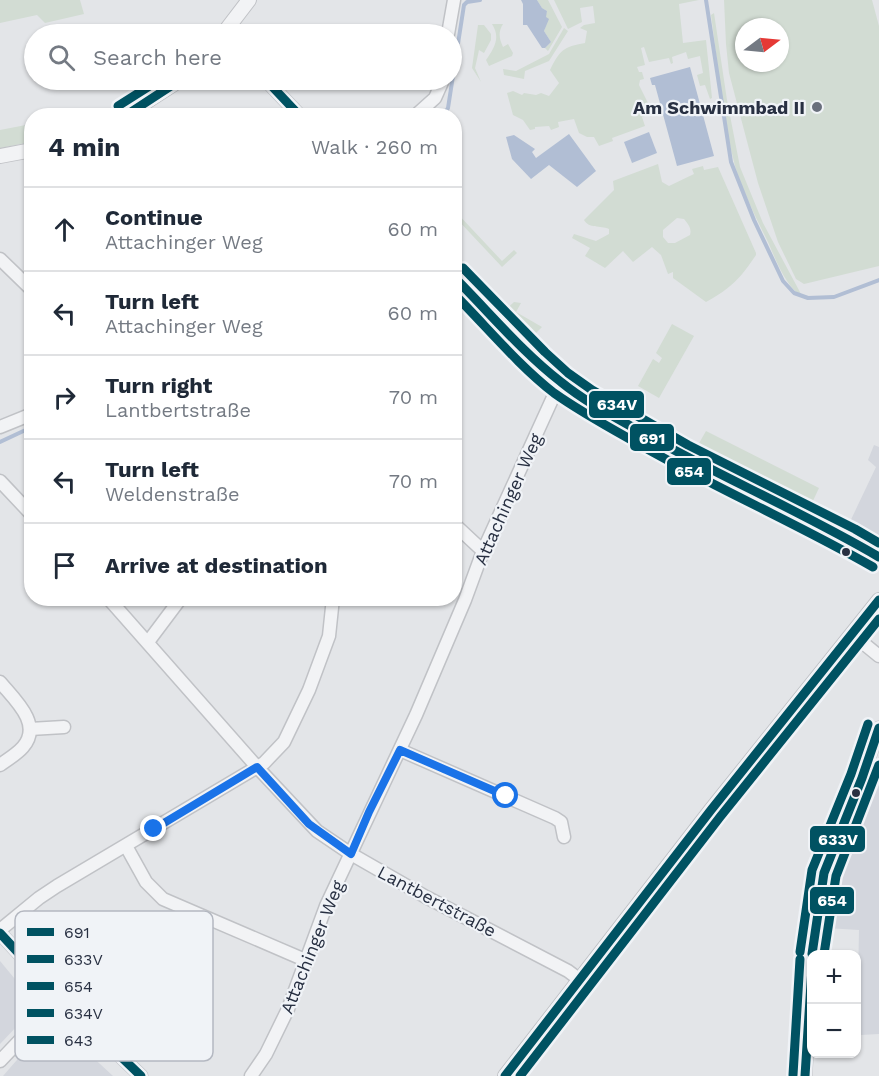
<!DOCTYPE html>
<html lang="en">
<head>
<meta charset="utf-8">
<style>
  :root { --surface:#fff; --page:#f6f6f7; --text:#1f2937; --muted:#747a83; --line:#e0e1e3 }
  body { margin:0; font-family:"Work Sans",sans-serif; background:var(--page); color:var(--text) }
  .controls { position:absolute; right:18px; bottom:18px; display:grid; overflow:hidden; border-radius:12px; box-shadow:0 2px 4px #0004 }
  .controls button { width:54px; height:54px; display:grid; place-items:center; padding:0; border:0; border-bottom:2px solid var(--line); background:var(--surface); color:var(--text); font:30px sans-serif }
  .compass { position:absolute; left:735px; top:18px; width:54px; height:54px; border-radius:50%; background:var(--surface); box-shadow:0 2px 4px #0004; rotate:74deg }
  .stop { position:absolute; width:18px; height:18px; margin:-14px; border:4px solid #1a73e8; border-radius:50%; background:#fff }
  .stop.end { background:#1a73e8; border-color:#fff; box-shadow:0 2px 6px #0008 }
  .list { margin:0; padding:0; list-style:none }
  h2 { display:flex; justify-content:space-between; align-items:center; height:78px; margin:0; padding:0 24px; font-size:26px }
  h2 small { font-size:20px; font-weight:400; color:var(--muted) }
  .list li { display:grid; grid-template-columns:39px 1fr auto; gap:18px; align-items:center; box-sizing:border-box; height:84px; padding:0 24px; border-top:2px solid var(--line) }
  .list b { display:block; font-size:22px; white-space:nowrap }
  .list p { margin:0; font-size:20px; white-space:nowrap; color:var(--muted) }
  .list em { font-size:20px; font-style:normal; color:var(--muted) }
  .icon { flex:none; width:33px; height:33px; fill:none; stroke:currentColor; stroke-width:2; stroke-linecap:round; stroke-linejoin:round }
  .map { position:relative; flex:none; width:879px; height:1076px; overflow:hidden }
  .search { position:absolute; background:var(--surface); box-shadow:0 2px 4px #0004; left:24px; top:24px; width:438px; height:66px; display:flex; align-items:center; gap:15px; box-sizing:border-box; padding:0 21px; border-radius:33px; color:var(--muted); font-size:22px }
  .panel { position:absolute; background:var(--surface); box-shadow:0 2px 4px #0004; left:24px; top:108px; width:438px; height:498px; border-radius:24px }
  .map>svg:first-child { display:block }
</style>
</head>
<body>
<div class="map">
<svg width="879" height="1076" viewBox="0 0 879 1076">
  <rect width="100%" height="100%" fill="#e3e5e8"/>
  <g fill="#d3d6dd">
    <path d="M874,445L879,447V545L847,528L876,467L868,460Z"/>
    <path d="M879,756V1034L861,1035L857,1030L859,930L826,928L829,901L840,855L847,836L868,801Z"/>
    <path d="M0,961L34,1002L35,1007L0,1044Z"/>
    <path d="M52,1024L59,1026L113,1076H3L43,1030Z"/>
  </g>
  <g fill="#d2dcd3" fill-rule="evenodd">
    <path d="M0,0H80L84,14L45,23L37,15L0,23Z"/>
    <path d="M537,0H548L562,27L548,51L545,48L551,42L544,31L548,19L545,17L547,11L542,8Z"/>
    <path d="M554,0H699L679,4L683,43L706,40L712,98L710,99L705,85L700,86L697,75L703,73L700,56L688,59L686,52L672,57L673,63L671,64L669,58L649,62L644,47L641,48L645,65L637,67L639,72H642L644,79L640,80L639,85L653,113L642,117L645,126L612,138L613,141L599,146L594,137H587L579,133L574,119L558,122L559,127L551,130L549,126L535,127V129L530,130L523,120L513,115L507,93L513,91L522,95L524,93L536,95L541,93L549,96L559,83L550,70C560,50 563,47 585,43L587,31L580,28L584,25L595,23L593,6L580,8L582,22L568,29Z"/>
    <path d="M724,0H872L879,26V266L804,284L796,279L778,242L758,183L729,73L726,44ZM744,27H780V63H744Z"/>
    <path d="M714,13L727,100L740,167L763,223L801,294H798C783,280 776,260 768,242C756,218 743,192 735,166C722,117 718,65 711,15Z"/>
    <path d="M492,24H503C498,32 499,38 503,47L508,44L513,53L512,56L489,66L486,60C494,48 501,38 492,24Z"/>
    <path d="M478,25H484L491,34V40L484,53L479,50L475,68L481,82L472,68Z"/>
    <path d="M564,28L568,31L549,61L525,71L524,79L504,75L503,69L516,71L549,54Z"/>
    <path d="M31,124V142L0,148V130Z"/>
    <path d="M658,164L662,182L669,186L694,174L692,169L703,166L704,170L718,167L756,253V255C740,279 731,288 706,302L673,278V272L668,274L661,255L652,247L633,262L623,251L605,268L585,256L590,248L572,238L574,234L596,241L609,234V229C600,225 589,229 584,220L614,190L613,181ZM677,218L684,219C688,224 692,228 690,235L675,243H668L663,237V230Z"/>
    <path d="M455,211L502,261L514,250L517,253L502,267L455,217Z"/>
    <path d="M514,302L521,303L516,312L542,327L530,339L504,311Z"/>
    <path d="M672,324L694,336L659,398L638,386L653,359L659,363L662,358L656,353Z"/>
    <path d="M706,431L819,488L811,505L698,445Z"/>
  </g>
  <g fill="#b1bed4">
    <path d="M521,0H537L542,8L547,11L546,17L549,19L544,31L551,42L545,48H542L527,25H523V4Z"/>
    <path d="M690,67L714,156L677,166L655,85H652L650,78Z"/>
    <path d="M649,132L657,153L632,163L624,142Z"/>
    <path d="M569,134L596,171L577,187L549,165L531,179L512,159L506,137L514,135L535,149L532,152L536,158Z"/>
  </g>
  <g fill="none" stroke-linecap="round" stroke-linejoin="round">
    <g stroke="#b1bed4" stroke-width="4">
      <path d="M706,0L731,162L754,220L783,281L794,293L808,298L834,297L879,280"/>
      <path d="M443,116L448,108L464,5L467,2L480,0"/>
      <path d="M0,442L32,427"/>
    </g>
    <g stroke="#c0c2c6" stroke-width="15">
      <g id="minor">
        <path d="M448,34L454,0"/>
        <path d="M266,80L300,116"/>
        <path d="M415,116L435,98L443,80"/>
        <path d="M0,259L32,290"/>
        <path d="M454,276L537,361L560,382L585,400L682,456L850,540L879,557"/>
        <path d="M0,427L32,414"/>
        <path d="M0,481L32,515"/>
        <path d="M454,524L483,551"/>
        <path d="M108,598L257,767L317,831L351,854L426,897L568,971L580,980"/>
        <path d="M852,634L879,656"/>
        <path d="M148,642L181,598"/>
        <path d="M0,682C14,699 43,724 23,747C17,754 7,760 0,765"/>
        <path d="M30,729L64,727"/>
        <path d="M400,750L555,818L561,822L564,837"/>
        <path d="M126,846L146,882L163,899L305,960"/>
        <path d="M0,930L39,898L57,886L264,763L284,742L309,690L329,636L333,598"/>
        <path d="M0,933L60,998L141,1076"/>
        <path d="M812,954L824,873L839,832L862,778L879,728"/>
        <path d="M0,1061L60,998"/>
        <path d="M251,1076L266,1054L288,1009L326,906L416,715L465,600L483,551L560,382"/>
        <path d="M805,1076L812,960"/>
      </g>
    </g>
    <g stroke="#c0c2c6" stroke-width="16">
      <g id="tertiary">
        <path d="M223,34L249,0"/>
        <path d="M124,116L180,80"/>
        <path d="M0,156L32,150"/>
        <path d="M505,1076L711,810L879,600"/>
      </g>
    </g>
    <use href="#minor" stroke="#f2f3f5" stroke-width="12"/>
    <use href="#tertiary" stroke="#f2f3f5" stroke-width="14"/>
    <g stroke="#f0f3f7" stroke-width="14">
      <g id="bus-1">
        <path d="M266,80L300,116"/>
        <path d="M125,116L180,80"/>
        <path d="M454,277C489,312 522,352 561,382C583,400 609,414 634,428C714,474 799,510 879,557"/>
      </g>
    </g>
    <g stroke="#f0f3f7" stroke-width="14">
      <g id="bus-2">
        <path d="M0,933L60,998L141,1076"/>
        <path d="M812,954L824,873L862,778L879,728"/>
        <path d="M505,1076L711,810L879,600"/>
        <path d="M805,1076L812,968"/>
      </g>
    </g>
    <g stroke="#f0f3f7" stroke-width="14">
      <g id="bus-3">
        <path d="M454,294C487,327 518,365 554,393C578,410 603,424 628,438C708,485 793,521 873,567"/>
        <path d="M824,954L836,876L879,765"/>
        <path d="M520,1076L720,817L879,619"/>
      </g>
    </g>
    <g stroke="#f0f3f7" stroke-width="14">
      <g id="bus-4">
        <path d="M118,106L159,80"/>
        <path d="M463,268L545,352L568,373L592,390L688,445L855,529L879,543"/>
      </g>
    </g>
    <g stroke="#f0f3f7" stroke-width="14">
      <g id="bus-5">
        <path d="M800,952L812,870L851,774L868,724"/>
        <path d="M793,1075L800,959"/>
      </g>
    </g>
    <use href="#bus-1" stroke="#005262" stroke-width="9"/>
    <use href="#bus-2" stroke="#005262" stroke-width="9"/>
    <use href="#bus-3" stroke="#005262" stroke-width="9"/>
    <use href="#bus-4" stroke="#005262" stroke-width="9"/>
    <use href="#bus-5" stroke="#005262" stroke-width="9"/>
  </g>
  <g fill="none" stroke-linecap="round" stroke-linejoin="round">
    <path stroke="#1a73e8" stroke-width="8" d="M154,829L257,767L309,824L351,854L369,812L400,750L506,796"/>
  </g>
  <circle fill="#696f7c" stroke="#f0f3f7" stroke-width="2" cx="817" cy="107" r="6"/>
  <g fill="#283042" stroke="#f0f3f7" stroke-width="2">
    <circle cx="846" cy="552" r="5"/>
    <circle cx="856" cy="793" r="5"/>
  </g>
  <g text-anchor="middle" dominant-baseline="central" stroke-width="4.5" stroke-linejoin="round" paint-order="stroke">
    <g font-size="18" font-weight="bold" fill="#283042" stroke="#f0f3f7" text-anchor="end">
      <text x="805" y="107">Am Schwimmbad II</text>
    </g>
    <g font-size="18" fill="#283042" stroke="#f0f3f7">
      <text transform="translate(508 499) rotate(-66)">Attachinger Weg</text>
      <text transform="translate(437 901) rotate(28)">Lantbertstraße</text>
      <text transform="translate(312 947) rotate(-68)">Attachinger Weg</text>
    </g>
  </g>
  <rect x="15" y="911" width="198" height="150" rx="9" fill="#f0f3f7" stroke="#b4b8c1" stroke-width="1.5"/>
  <rect x="27" y="928" width="27" height="8" fill="#005262"/>
  <rect x="27" y="955" width="27" height="8" fill="#005262"/>
  <rect x="27" y="982" width="27" height="8" fill="#005262"/>
  <rect x="27" y="1009" width="27" height="8" fill="#005262"/>
  <rect x="27" y="1036" width="27" height="8" fill="#005262"/>
  <g font-size="16" fill="#283042">
    <text x="64" y="938">691</text>
    <text x="64" y="965">633V</text>
    <text x="64" y="992">654</text>
    <text x="64" y="1019">634V</text>
    <text x="64" y="1046">643</text>
  </g>
  <g stroke="#f0f3f7" stroke-width="2">
    <rect x="588" y="390" width="57" height="29" rx="6" fill="#005262"/>
    <rect x="629" y="423" width="46" height="29" rx="6" fill="#005262"/>
    <rect x="666" y="457" width="46" height="29" rx="6" fill="#005262"/>
    <rect x="809" y="825" width="57" height="28" rx="6" fill="#005262"/>
    <rect x="809" y="886" width="46" height="29" rx="6" fill="#005262"/>
  </g>
  <g font-size="16" text-anchor="middle" font-weight="bold" fill="#fff">
    <text x="617" y="410">634V</text>
    <text x="652" y="444">691</text>
    <text x="689" y="477">654</text>
    <text x="838" y="845">633V</text>
    <text x="832" y="906">654</text>
  </g>
</svg>
<div class="controls">
<button>+</button>
<button>−</button>
</div>
<svg class="compass" viewBox="-18 -18 36 36"><path d="M0-13l5 13h-10z" fill="#e53935"/><path d="M0 13l5-13h-10z" fill="#747a83"/></svg>
<div class="stop" style="left:506px;top:796px"></div>
<div class="stop end" style="left:154px;top:829px"></div>
<div class="search"><svg class="icon" aria-label="search" viewBox="0 0 24 24"><circle cx="10" cy="10" r="6"/><path d="M15 15l6 6"/></svg>Search here</div>
<section class="panel">
<h2>4 min<small>Walk · 260 m</small></h2>
<ul class="list">
<li><svg class="icon" aria-label="ahead" viewBox="0 0 24 24"><path d="M12 20V5M6 11l6-6 6 6"/></svg><div><b>Continue</b><p>Attachinger Weg</p></div><em>60 m</em></li>
<li><svg class="icon" aria-label="left" viewBox="0 0 24 24"><path d="M17 20v-9H6M10 6l-5 5 5 5"/></svg><div><b>Turn left</b><p>Attachinger Weg</p></div><em>60 m</em></li>
<li><svg class="icon" aria-label="right" viewBox="0 0 24 24"><path d="M7 20v-9h11M14 6l5 5-5 5"/></svg><div><b>Turn right</b><p>Lantbertstraße</p></div><em>70 m</em></li>
<li><svg class="icon" aria-label="left" viewBox="0 0 24 24"><path d="M17 20v-9H6M10 6l-5 5 5 5"/></svg><div><b>Turn left</b><p>Weldenstraße</p></div><em>70 m</em></li>
<li><svg class="icon" aria-label="arrive" viewBox="0 0 24 24"><path d="M6 21V4h12l-3 4 3 4H6"/></svg><div><b>Arrive at destination</b></div></li>
</ul>
</section>
</div>
</body>
</html>
